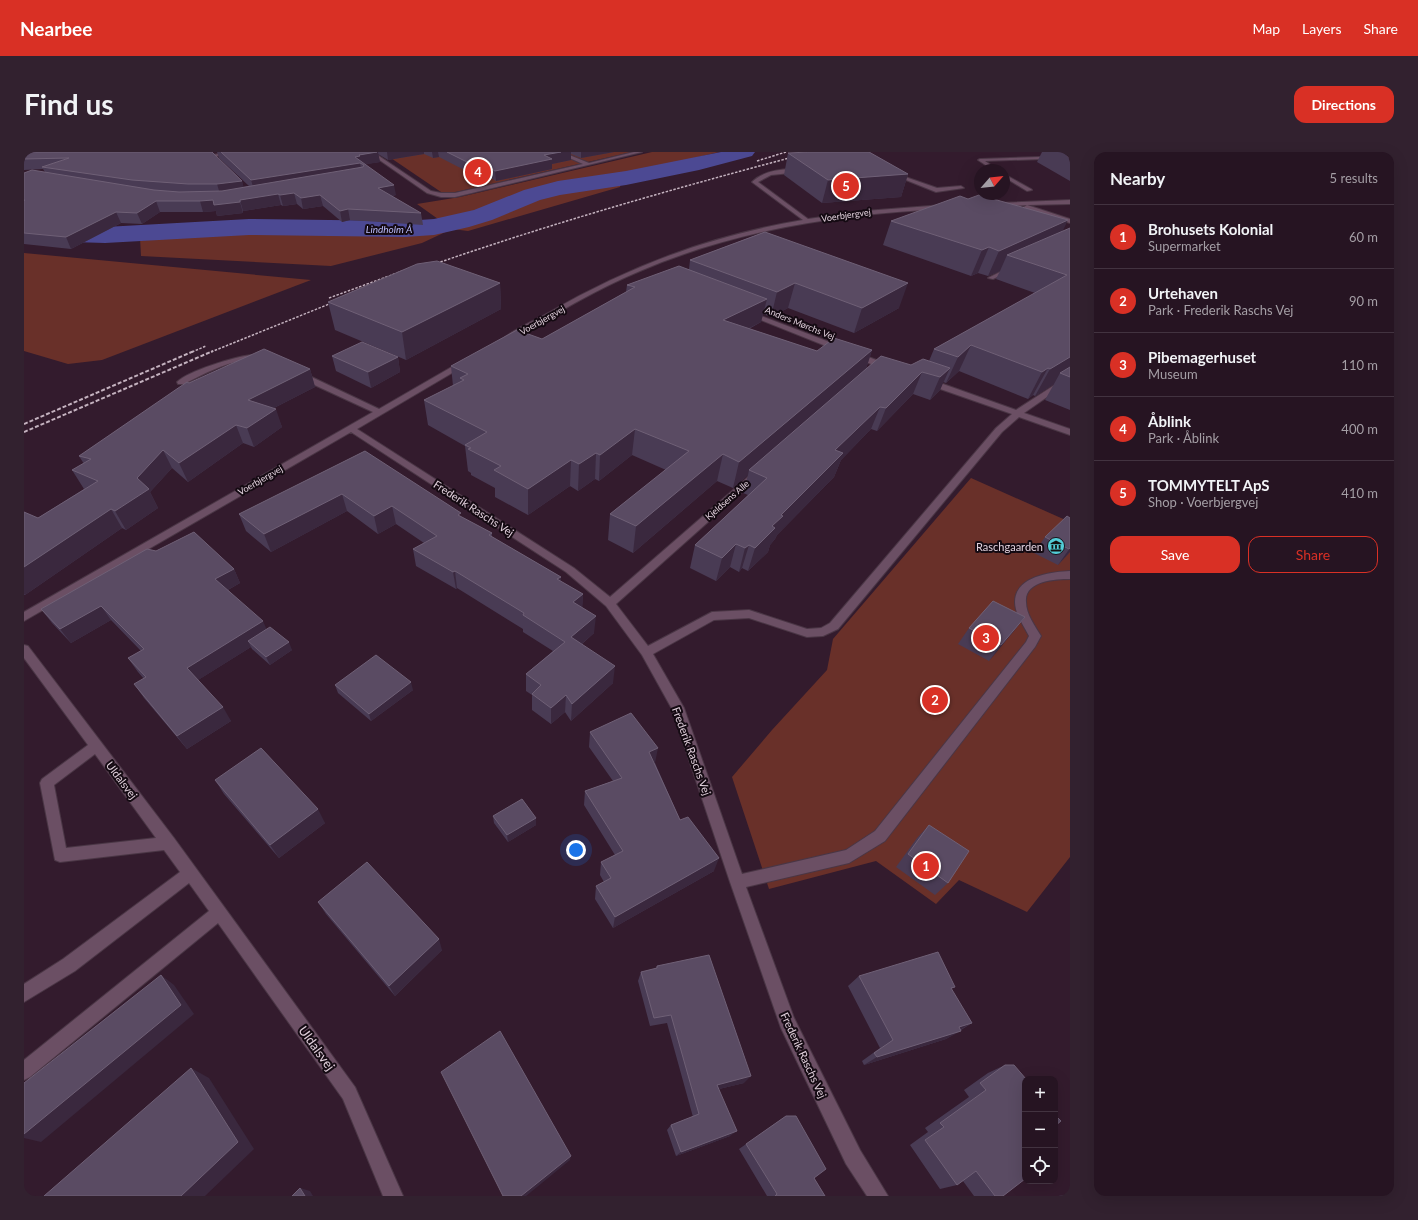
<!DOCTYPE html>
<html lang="en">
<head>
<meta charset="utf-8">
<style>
  :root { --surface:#261422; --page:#32212f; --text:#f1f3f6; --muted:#a49ea5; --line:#423340; --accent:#d93025 }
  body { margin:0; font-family:Lato,sans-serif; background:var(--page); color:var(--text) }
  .controls { position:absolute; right:12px; bottom:12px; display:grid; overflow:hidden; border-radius:8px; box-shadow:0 4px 16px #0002 }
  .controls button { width:36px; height:36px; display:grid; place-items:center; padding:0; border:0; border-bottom:1px solid var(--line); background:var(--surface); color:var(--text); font:20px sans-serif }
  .compass { position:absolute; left:950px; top:12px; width:36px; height:36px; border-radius:50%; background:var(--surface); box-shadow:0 4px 16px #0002; rotate:62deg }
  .you { position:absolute; left:552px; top:698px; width:14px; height:14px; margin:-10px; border:3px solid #fff; border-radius:50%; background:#1a73e8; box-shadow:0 0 0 6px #1a73e833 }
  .badge { display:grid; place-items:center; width:26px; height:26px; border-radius:50%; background:var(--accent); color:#fff; font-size:13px; font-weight:700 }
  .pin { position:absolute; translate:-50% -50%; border:2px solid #fff; box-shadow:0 1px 4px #0006 }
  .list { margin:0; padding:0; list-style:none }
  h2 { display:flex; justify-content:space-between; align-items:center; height:52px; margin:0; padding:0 16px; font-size:17px }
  h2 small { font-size:13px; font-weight:400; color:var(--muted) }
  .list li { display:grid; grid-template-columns:26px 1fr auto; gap:12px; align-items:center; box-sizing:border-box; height:64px; padding:0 16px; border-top:1px solid var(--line) }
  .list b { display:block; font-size:15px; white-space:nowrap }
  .list p { margin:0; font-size:13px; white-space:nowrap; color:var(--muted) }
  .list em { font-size:13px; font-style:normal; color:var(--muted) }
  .actions { display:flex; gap:8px; padding:12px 16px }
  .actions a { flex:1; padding:9px 0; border:1px solid var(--accent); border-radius:12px; text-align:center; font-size:14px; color:var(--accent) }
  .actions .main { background:var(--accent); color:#fff }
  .icon { flex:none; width:22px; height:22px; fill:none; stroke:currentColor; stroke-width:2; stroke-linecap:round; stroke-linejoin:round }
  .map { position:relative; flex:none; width:1046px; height:1044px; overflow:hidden; border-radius:12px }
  header { display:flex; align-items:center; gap:24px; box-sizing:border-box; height:56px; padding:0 20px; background:var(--accent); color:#fff }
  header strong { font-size:19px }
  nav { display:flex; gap:22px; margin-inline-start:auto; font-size:14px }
  .intro { display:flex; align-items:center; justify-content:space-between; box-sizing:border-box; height:96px; padding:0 24px }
  h1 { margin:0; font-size:28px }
  .button { padding:10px 18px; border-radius:12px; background:var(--accent); color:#fff; font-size:14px; font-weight:700 }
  main { display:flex; gap:24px; padding:0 24px }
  aside { flex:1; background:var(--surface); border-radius:12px; box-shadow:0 4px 16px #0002 }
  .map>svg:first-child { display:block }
</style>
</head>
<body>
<header>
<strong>Nearbee</strong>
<nav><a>Map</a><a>Layers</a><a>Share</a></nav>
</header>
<div class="intro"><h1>Find us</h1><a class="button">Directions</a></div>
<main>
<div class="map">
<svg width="1046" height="1044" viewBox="0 0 1046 1044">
  <rect width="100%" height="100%" fill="#331b2d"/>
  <g fill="#693029">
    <path d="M358,0H608L427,41L417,40Z"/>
    <path d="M628,0H695L599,23L596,35L444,79L428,77L398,91L307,114L117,104L116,86C162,84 208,81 254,80C312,79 370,87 428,77L393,52L436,45Z"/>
    <path d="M0,101L287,128L78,208L44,212L0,199Z"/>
    <path d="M947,326L1046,370V705L1003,760L935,728L912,752L852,709L745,737L708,625L748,578L803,518L809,487Z"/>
  </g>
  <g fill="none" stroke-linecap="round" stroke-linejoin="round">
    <path fill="#4c4993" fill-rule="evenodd" d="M697,0H731L728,4L675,18L602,33L536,43L516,48L468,68L445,75L410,83L381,85L225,83L81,91L49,90L0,78V62L49,74L81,75L225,67L381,69L410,67L450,58L500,38L534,29L602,19Z"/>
    <g stroke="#4a3645" stroke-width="2">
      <g id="minor">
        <path d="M203,0H213L187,5L185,4Z"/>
        <path d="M344,0H349L407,39L417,41H431L559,12L532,0H538L565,11L610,0H618L431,45H417L403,41Z"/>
        <path d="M1046,4V6L961,9L974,18H969L954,8L956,7Z"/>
        <path d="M778,18L776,20L747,23L734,30L784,67L841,59L919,53L922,55L919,57C815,62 712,78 616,119C570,138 528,164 486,189H483L479,187C488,178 512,168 524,161C606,114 685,84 779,68L728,30C740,18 762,16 778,18Z"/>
        <path d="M867,20L913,36L937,34L940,36L912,40L867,22Z"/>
        <path d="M980,22L1007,37L1008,38L1003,39L980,25Z"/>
        <path d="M1046,48V52L1003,53L1046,67V71L1001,56L1000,55L1003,53L974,55L971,53L974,51Z"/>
        <path d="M988,114L991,116L990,117L969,127L964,126Z"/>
        <path d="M724,159L868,214L869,216L865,218H862L722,162L721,161Z"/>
        <path d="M227,203L238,205L239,207L235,209C209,205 183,221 160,232H154L153,230C164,219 210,205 227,203Z"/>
        <path d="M438,209H441L445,211L333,277L550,416L586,445L731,319H737L739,321L592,452L624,494L688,460L725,458L783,477L797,476L806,471L972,276L988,262L899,231V227H905L992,258L1046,223V229L1000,261L1046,277V283L995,265L978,280L814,477L799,484L783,485L725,466L690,468L629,502L660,556L718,722L822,698L851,679L1002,490L1005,484C1000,474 991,462 991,450C991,424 1028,420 1046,419V427C1031,427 1000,429 1002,450C1002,462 1011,474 1017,484L1011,495L861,689L825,711L722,735L770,866L836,998L864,1044H843L822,1012L757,876L706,730L648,557L618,503L582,454L542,420L327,280L0,469V460L349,260L271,224V220H277L355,257Z"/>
        <path d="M0,493L4,494L150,686L331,935L379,1044H359L319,947L194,771L6,925L0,928V908L185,759L165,731L51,819L0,850V832L39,807L156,720L140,698L36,710L31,708L16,631L18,627L64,593L0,506ZM71,602L132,686L42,696L30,633Z"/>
      </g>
    </g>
    <use href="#minor" fill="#6b4f64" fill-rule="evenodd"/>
    <g stroke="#c4b2bf" stroke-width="1.5" stroke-dasharray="2.5 1.5" stroke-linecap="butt">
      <path d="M733,9L762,0"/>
      <path d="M405,114C531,70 659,34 788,0"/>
      <path d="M305,146L384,117"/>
      <path d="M168,200L182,194"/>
      <path d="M187,200L315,148"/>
    </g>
    <g stroke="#c4b2bf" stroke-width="2" stroke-dasharray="4 2" stroke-linecap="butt">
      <path d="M0,272L170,199"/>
      <path d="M0,280L189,199"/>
    </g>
  </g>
  <g fill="#493b54">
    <path d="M0,0L218,29L219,35L225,34L195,6L193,0H189H590L557,6L547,2V8L528,12V17L472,29L460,22L452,24L415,5L409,6L400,2L364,8L354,2L356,10L341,12L372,43L368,44L397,61L399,73L326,68L318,70L299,54L279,57L273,52L259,54L257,53L219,59V61L193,64L192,59L179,60H136L118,72L97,71L47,97L0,92V21L21,20L19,17L0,18Z"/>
    <path d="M1018,0H1046V29L1013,10Z"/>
    <path d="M764,1L884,22L877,45L798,51L760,23Z"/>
    <path d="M867,69L1039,79L1046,76V258L1021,248L1030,232L1011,244L1009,243L1004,247L935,219L922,231L919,230L916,238L906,248L889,242L853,279L847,277L817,308L810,325L753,383L751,387L746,393L744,400L724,419L718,416L715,420L706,415L692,429L666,416L671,393L724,343L719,341L724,323L709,336L693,329L609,401L584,388L586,362L642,318L608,303L575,329L571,327L554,339L546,334L504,363L471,345V336L447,323V321L444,319L441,294L404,273L400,248L429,234L427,214L518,187L602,140L603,133L665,117L666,108L741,80L875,156L830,181L764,156L747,165L739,162L737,170L725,177L793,199L848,198L842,217L887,213L905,209L910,197L1011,141L972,127L976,119L964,124L954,121L947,124L859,93Z"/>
    <path d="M476,131L477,157L382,208L311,178L304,150Z"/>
    <path d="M308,204L374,205L376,220L347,236L312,219Z"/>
    <path d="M286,217L291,235L250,256L258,275L230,295L219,291L164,330L148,316L126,340L134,356L102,378L98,376L1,443H0V360L14,366L60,337L48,318L60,312L55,304L165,231Z"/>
    <path d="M341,299L437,365L468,381V385L537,425V430L559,442L558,456L570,481L558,492L589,531L547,569L541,560L527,572L508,558V543L502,539V522L529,499L499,480V477L433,436L432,437L392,414L389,397L400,391L372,372L354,382L323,359L247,400L222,379L215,362Z"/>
    <path d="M1046,366V400L1034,413L1010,401L1021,385Z"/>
    <path d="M210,417L216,431L204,438L243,478L268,498L246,513L228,497L227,495L174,528L207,569L163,597L120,546L110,532L120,527L114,520L104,506L117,499L87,468L47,491L28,471L17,457Z"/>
    <path d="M1001,465L989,480L965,509L934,492L945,476Z"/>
    <path d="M311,533L389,538L347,569L314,541Z"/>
    <path d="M566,580L631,611L656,668L690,719L589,776L571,747L572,734L580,730L576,723L577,710L591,703L560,653L561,639L589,629L565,595Z"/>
    <path d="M191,628L301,671L255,706L200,642Z"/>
    <path d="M469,664L512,666V673L484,690L470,671Z"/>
    <path d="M905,673L924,731L911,743L872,715L893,686Z"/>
    <path d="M294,750L418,798L371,844L302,762Z"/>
    <path d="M633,814L720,931L695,937L706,984L652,1004L643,978L647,973L669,965L643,871L626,874L614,829L617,820L632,817Z"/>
    <path d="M835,824L931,835L927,837L948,871L937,878L922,887L840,913L838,909L856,896L824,834Z"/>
    <path d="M981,913L979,1044H950L939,1029L933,1033L916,1037L886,993L904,980L901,976L945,945L940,938L964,921Z"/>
    <path d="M762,964L790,1026L801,1044H743L715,997Z"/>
    <path d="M1046,1042V1044H1034Z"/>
  </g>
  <g fill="#3a283e">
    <path d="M354,0L356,10L339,13L336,11L338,22L230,38L227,28L331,5L335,3Z"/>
    <path d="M363,0H400V2L364,8Z"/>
    <path d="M408,0H414L415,5L409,6Z"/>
    <path d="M537,0H547V8L528,12V17L472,29L471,19L520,3Z"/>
    <path d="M557,0H590L557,6Z"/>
    <path d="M459,12L460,22L452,24L451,14Z"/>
    <path d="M884,22L877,45L798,51L804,28Z"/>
    <path d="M218,29L221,40L196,42L193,32Z"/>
    <path d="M370,33L372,43L356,46L354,36Z"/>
    <path d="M270,41L273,52L259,54L256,43Z"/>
    <path d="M254,42L257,53L219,59L216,48Z"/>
    <path d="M296,43L299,54L279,57L277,46Z"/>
    <path d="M189,48L216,50L219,61L193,64L192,59L179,60L176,49Z"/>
    <path d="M132,49L136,60L118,72L113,61Z"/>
    <path d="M324,57L326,68L318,70L316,59Z"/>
    <path d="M92,60L97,71L47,97L42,85Z"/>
    <path d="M1044,68L1032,93L983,103L976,119L964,124L975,99Z"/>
    <path d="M965,95L954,121L947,124L958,98Z"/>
    <path d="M476,131L477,157L382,208L378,180Z"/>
    <path d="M771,131L764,156L747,165L753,140Z"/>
    <path d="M884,131L875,156L830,181L838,156Z"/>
    <path d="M743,147L737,170L694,192L699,168Z"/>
    <path d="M947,193L935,219L922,231L934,205Z"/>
    <path d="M848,198L840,223L725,318L724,323L709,336L715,310Z"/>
    <path d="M374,205L376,220L347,236L344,220Z"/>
    <path d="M1046,205V222L1036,221L1030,232L1011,244L1026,217Z"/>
    <path d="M926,216L916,238L906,248L916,225Z"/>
    <path d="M1024,216L1009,243L1004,247L1018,220Z"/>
    <path d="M286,217L291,235L230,266L224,248Z"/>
    <path d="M898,220L889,242L853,279L862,256Z"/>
    <path d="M856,255L847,277L817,308L810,325L753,383L751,387L746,393L744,400L724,419L731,396L757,363L811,298Z"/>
    <path d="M252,257L258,275L230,295L223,276Z"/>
    <path d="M212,273L219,291L164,330L155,311Z"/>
    <path d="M611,277L608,303L575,329L576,303Z"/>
    <path d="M139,298L148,316L126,340L134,356L102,378L91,359L113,326Z"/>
    <path d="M572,301L571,327L554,339L555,312Z"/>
    <path d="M699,302L693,329L609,401L612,374Z"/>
    <path d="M547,308L546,334L504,363V337Z"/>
    <path d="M318,342L323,359L247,400L240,382Z"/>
    <path d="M368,354L372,372L354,382L350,364Z"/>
    <path d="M87,357L98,376L1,443L0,442V415Z"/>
    <path d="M712,392L706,415L692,429L698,406Z"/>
    <path d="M725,393L718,416L715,420L721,396Z"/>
    <path d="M1046,396V400L1034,413Z"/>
    <path d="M210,417L216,431L198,441L191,427Z"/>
    <path d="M431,419L433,436L432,437L429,420Z"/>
    <path d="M537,425V442L533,427Z"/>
    <path d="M559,442L558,460L549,450Z"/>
    <path d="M77,454L87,468L47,491L36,477Z"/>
    <path d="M572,464L570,481L546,502L547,485Z"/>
    <path d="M1001,465L989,480L965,509L977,493Z"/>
    <path d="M239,469L245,483L224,489L227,495L171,530L163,516Z"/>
    <path d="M265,490L268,498L246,513L242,505Z"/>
    <path d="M591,514L589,531L547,569L548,552Z"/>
    <path d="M387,530L389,538L347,569L345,562Z"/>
    <path d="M542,543L541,560L527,572V556Z"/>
    <path d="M199,555L207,569L163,597L153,584Z"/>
    <path d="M634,596L631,611L623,615L625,600Z"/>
    <path d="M294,657L301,671L255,706L246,693Z"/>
    <path d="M512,666V673L484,690L483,683Z"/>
    <path d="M695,706L690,719L589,776L591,765Z"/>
    <path d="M415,787L418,798L371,844L365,834Z"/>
    <path d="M137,823L150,833L170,862L17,990L0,986V982Z"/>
    <path d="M948,871L932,880L935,875Z"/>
    <path d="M937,879L922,887L840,913L853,905Z"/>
    <path d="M167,916L185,926L230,997L181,1044H157Z"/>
    <path d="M727,924L720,931L687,939L693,933Z"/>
    <path d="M713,979L706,984L652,1004L657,1000Z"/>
    <path d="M547,1004L546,1008L502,1044H497Z"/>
    <path d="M276,1036L286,1039L289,1044H281Z"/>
  </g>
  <g fill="#5a4b63" stroke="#6f6076">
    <path d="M0,0H188L218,29L193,32H164L108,28L18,15L45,6L0,7Z"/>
    <path d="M197,0H353L335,3L336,4L331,5L370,33L354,36L397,61L324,57L316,59L296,43L277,46L270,41L256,43L254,42L216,48V50L190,53L189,48L176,49H132L113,61L92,60L42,85L0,81V49L1,48H0V21L8,18L130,38L155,40L198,39L339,15L340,13L336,11L227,28Z"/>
    <path d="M423,0H537L520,3L528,7L471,19L459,12L451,14Z"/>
    <path d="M785,0H845L884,22L804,28L764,1Z"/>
    <path d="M955,43L1044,68L975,99L965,95L958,98L867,69L936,44L944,47Z"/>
    <path d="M1046,76V205L1026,217L1024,216L1018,220L947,193L934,205L910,197L1043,123L983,103Z"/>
    <path d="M741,80L884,131L838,156L771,131L753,140L666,108Z"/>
    <path d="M413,109L476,131L378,180L304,150L393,112Z"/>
    <path d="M655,114L743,147L699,168L793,199L810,186L848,198L715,310L699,302L612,374L586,362L665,299L611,277L576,303L572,301L555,312L547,308L504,337L470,318L477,314L444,297L447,296L441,293L463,280L400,248L440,228L436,226L444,222L427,214L493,178L518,187L611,135L603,133Z"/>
    <path d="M338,190L374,205L344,220L308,204Z"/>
    <path d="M240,197L286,217L224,248L252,257L223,276L212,273L155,311L139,298L113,326L125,337L91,359L87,357L0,415V360L14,366L74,329L48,318L67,307L55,304L163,230L165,231Z"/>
    <path d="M857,204L887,213L899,207L926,216L916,225L898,220L862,256L856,255L811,298L819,301L757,363L759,364L748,374L751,376L731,396L725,393L721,396L712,392L698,406L671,393L743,326L725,318Z"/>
    <path d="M1046,215V225L1036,221Z"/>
    <path d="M341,299L437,361L434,363L468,381L465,383L537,425L533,427L559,442L549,450L572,464L547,485L591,514L548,552L542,543L527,556L508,542L517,533L502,522L541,490L499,463L500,461L431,419L429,420L389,397L413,384L368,354L350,364L318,342L240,382L215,362Z"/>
    <path d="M1043,364L1046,366V396L1045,397L1021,385Z"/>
    <path d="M170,380L210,417L191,427L239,469L163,516L199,555L153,584L110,532L122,525L104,506L120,497L77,454L36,477L17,457L123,397L132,399Z"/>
    <path d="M969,449L1001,465L977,493L945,476Z"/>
    <path d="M246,475L265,490L242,505L224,489Z"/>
    <path d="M352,503L387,530L345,562L311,533Z"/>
    <path d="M607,561L634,596L625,600L656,668L664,665L695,706L591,765L572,734L587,726L577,710L599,699L561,639L598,626L566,580Z"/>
    <path d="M237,596L294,657L246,693L191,628Z"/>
    <path d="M498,647L512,666L483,683L469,664Z"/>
    <path d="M905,673L945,699L924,731L884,702Z"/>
    <path d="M343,710L415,787L365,834L294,750Z"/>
    <path d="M914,800L931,835L927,836L948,871L935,875L937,879L853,905L850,901L869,888L835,824Z"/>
    <path d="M685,803L727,924L693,933L713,979L657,1000L647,973L675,962L647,863L630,866L617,820L633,816V814Z"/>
    <path d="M137,823L157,853L0,982V931Z"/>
    <path d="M476,879L547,1004L497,1044H479L417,920Z"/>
    <path d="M981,913H990L1002,927H1001V1027L979,1044H971L952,1019L933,1033L901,988L920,975L916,971L962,938L956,931Z"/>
    <path d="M167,916L214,990L157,1044H20Z"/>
    <path d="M1031,963L1037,969L1031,974Z"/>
    <path d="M762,964H772L802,1017L790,1026L801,1044H751L753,1042L722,992Z"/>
    <path d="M276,1036L281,1044H268Z"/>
  </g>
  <defs>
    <g id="museum-disc" transform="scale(0.9)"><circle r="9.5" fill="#52ccd6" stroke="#140a12"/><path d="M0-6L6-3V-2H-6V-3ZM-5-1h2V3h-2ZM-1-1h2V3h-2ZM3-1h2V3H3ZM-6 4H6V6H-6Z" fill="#111"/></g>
  </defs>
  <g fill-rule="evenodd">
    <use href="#museum-disc" x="1032" y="394"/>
  </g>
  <g text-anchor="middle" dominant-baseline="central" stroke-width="4" stroke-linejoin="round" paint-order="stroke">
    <g font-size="9" fill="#e1d0dc" stroke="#140a12">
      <text transform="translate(822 63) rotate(-8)">Voerbjergvej</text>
      <text transform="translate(518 168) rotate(-29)">Voerbjergvej</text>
      <text transform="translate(776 171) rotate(22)">Anders Mørchs Vej</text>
      <text transform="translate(236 328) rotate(-30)">Voerbjergvej</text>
      <text transform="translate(703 348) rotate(-41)">Kjeldsens Alle</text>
    </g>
    <g font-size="10" font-style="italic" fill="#b9bcfb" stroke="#140a12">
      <text x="365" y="77">Lindholm Å</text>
    </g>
    <g font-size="11" fill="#e1d0dc" stroke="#140a12">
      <text transform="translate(450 356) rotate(33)">Frederik Raschs Vej</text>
      <text transform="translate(668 599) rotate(70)">Frederik Raschs Vej</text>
      <text transform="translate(98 628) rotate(53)">Uldalsvej</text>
      <text transform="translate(780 903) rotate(65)">Frederik Raschs Vej</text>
    </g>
    <g font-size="11" fill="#e1d0dc" stroke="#140a12" text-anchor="end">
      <text x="1019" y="394">Raschgaarden</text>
    </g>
    <g font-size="13" fill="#e1d0dc" stroke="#140a12">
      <text transform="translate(293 896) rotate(54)">Uldalsvej</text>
    </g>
  </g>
</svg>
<div class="controls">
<button>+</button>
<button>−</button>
<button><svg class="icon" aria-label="locate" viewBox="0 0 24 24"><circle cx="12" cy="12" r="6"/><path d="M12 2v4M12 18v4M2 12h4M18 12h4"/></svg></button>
</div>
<svg class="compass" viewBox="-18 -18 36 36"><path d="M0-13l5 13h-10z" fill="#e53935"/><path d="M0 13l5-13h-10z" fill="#a49ea5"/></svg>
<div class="you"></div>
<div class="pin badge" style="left:902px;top:714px">1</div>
<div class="pin badge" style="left:911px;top:548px">2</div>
<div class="pin badge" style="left:962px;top:486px">3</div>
<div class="pin badge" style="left:454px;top:20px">4</div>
<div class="pin badge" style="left:822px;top:34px">5</div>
</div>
<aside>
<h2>Nearby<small>5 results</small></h2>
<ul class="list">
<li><span class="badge">1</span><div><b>Brohusets Kolonial</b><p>Supermarket</p></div><em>60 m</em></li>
<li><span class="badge">2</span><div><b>Urtehaven</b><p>Park · Frederik Raschs Vej</p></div><em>90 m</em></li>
<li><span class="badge">3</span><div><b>Pibemagerhuset</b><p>Museum</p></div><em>110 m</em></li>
<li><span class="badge">4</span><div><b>Åblink</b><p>Park · Åblink</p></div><em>400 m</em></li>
<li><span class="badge">5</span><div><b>TOMMYTELT ApS</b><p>Shop · Voerbjergvej</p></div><em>410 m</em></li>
</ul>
<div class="actions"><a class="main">Save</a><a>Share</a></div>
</aside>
</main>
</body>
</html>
